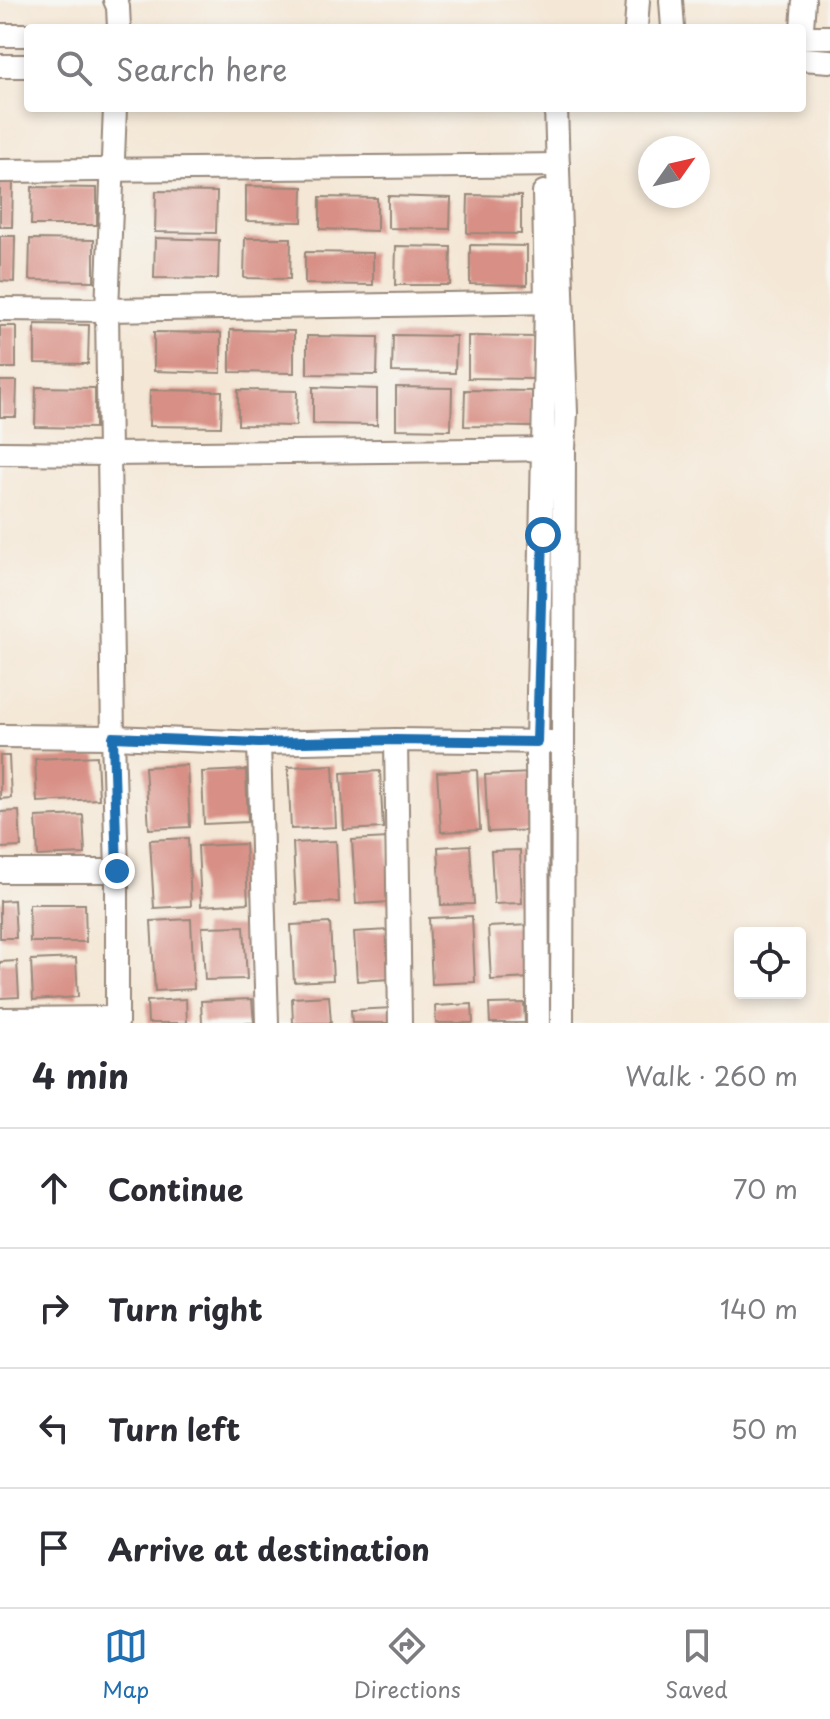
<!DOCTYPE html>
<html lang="en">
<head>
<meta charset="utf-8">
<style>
  :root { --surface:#fff; --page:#f7f7f7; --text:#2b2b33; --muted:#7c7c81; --line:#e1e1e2; --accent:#1f6fb2 }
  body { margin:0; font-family:"Playpen Sans",sans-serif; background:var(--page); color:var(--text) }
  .controls { position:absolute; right:24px; bottom:24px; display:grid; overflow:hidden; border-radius:8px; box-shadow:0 4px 12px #0003 }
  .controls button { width:72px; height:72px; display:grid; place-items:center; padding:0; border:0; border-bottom:2px solid var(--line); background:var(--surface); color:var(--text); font:40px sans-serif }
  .compass { position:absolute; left:638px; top:136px; width:72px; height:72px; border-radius:50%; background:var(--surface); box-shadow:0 4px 12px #0003; rotate:56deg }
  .stop { position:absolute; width:24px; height:24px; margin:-18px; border:6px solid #1f6fb2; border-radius:50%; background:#fff }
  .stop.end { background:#1f6fb2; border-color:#fff; box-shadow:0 2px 8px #0008 }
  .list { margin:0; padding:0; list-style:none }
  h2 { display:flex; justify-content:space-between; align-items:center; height:104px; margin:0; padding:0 32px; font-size:34px }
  h2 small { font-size:26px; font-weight:400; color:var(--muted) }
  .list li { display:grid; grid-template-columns:52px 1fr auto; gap:24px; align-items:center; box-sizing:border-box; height:120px; padding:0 32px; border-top:2px solid var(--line) }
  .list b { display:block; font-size:30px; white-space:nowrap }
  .list em { font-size:26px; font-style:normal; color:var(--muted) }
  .icon { flex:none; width:44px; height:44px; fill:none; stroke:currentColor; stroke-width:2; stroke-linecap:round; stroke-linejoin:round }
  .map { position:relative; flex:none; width:830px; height:1023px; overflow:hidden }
  .search { position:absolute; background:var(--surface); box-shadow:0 4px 12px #0003; left:24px; right:24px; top:24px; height:88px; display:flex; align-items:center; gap:20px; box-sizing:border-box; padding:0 28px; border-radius:8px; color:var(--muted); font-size:30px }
  .sheet { height:584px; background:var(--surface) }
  nav { display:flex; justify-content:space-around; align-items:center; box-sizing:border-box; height:112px; border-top:2px solid var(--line); background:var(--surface); font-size:22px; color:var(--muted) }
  nav a { display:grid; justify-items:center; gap:4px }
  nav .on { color:var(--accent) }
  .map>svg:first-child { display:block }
</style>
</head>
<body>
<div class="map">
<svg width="830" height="1023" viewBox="0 0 830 1023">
  <rect width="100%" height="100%" fill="#f6f6f2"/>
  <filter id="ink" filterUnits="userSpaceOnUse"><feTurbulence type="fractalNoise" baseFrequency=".0125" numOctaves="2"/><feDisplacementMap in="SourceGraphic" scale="16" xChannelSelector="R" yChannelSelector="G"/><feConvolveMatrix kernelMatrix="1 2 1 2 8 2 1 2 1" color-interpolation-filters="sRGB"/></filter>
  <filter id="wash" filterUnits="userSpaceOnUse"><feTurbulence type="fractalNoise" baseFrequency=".006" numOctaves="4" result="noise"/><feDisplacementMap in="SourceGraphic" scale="32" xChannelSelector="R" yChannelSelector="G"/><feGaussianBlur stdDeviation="1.8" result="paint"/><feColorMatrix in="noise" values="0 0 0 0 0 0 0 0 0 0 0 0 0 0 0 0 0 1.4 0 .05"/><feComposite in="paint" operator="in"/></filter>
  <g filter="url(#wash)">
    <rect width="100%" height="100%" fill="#f4e7d5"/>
    <g id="blocks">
      <g fill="#d89086">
        <path d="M0,182H13L12,227H0Z"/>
        <path d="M246,186L303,187L302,222L246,221Z"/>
        <path d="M32,187L97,188V225H31Z"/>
        <path d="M156,191L217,192L216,233L155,232Z"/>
        <path d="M468,195L521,196V234L467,233Z"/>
        <path d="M388,196L451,198L450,229L388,228Z"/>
        <path d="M320,197L377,198V231L320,229Z"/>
        <path d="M0,236H15L14,282L0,281Z"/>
        <path d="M155,238L219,240L218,279L154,278Z"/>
        <path d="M245,238H291L290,279L244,278Z"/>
        <path d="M30,239L94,240V281L29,280Z"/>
        <path d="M470,245L527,246V285L470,284Z"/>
        <path d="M396,246L451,247L450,285H395Z"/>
        <path d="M305,252L373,253V285L305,284Z"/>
        <path d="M35,324L89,325L88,364L35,363Z"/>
        <rect x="0" y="326" width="16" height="42"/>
        <path d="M230,330L294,331V373L230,372Z"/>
        <path d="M154,332L221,333V373L154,371Z"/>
        <path d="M393,335L456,336L455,373L392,372Z"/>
        <path d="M307,336L378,337L377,375L307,374Z"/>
        <path d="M468,336L536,337L535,379L468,378Z"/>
        <path d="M0,381H17L16,417H0Z"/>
        <path d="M36,387L95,388V428L35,427Z"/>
        <path d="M313,387L377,389V425L313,424Z"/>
        <path d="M396,387L452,388L451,430L396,429Z"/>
        <path d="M150,390L222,391L221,427L149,426Z"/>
        <path d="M238,390L297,391L296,426L238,425Z"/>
        <path d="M465,390L532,391V427L464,426Z"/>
        <path d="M0,756H9L11,798L0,799Z"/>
        <path d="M97,756L99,799L37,802L35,759Z"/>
        <path d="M187,765L190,827L149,829L145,767Z"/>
        <path d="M333,765L336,827L291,829L288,767Z"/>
        <path d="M246,770L248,822L204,824L202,772Z"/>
        <path d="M477,770L480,830L441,832L437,772Z"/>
        <path d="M380,771L383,828L344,830L341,773Z"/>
        <path d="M531,773L534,830L488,832L485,775Z"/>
        <path d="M19,811L21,847L0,848V812Z"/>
        <path d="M83,815L85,854L38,856L36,817Z"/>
        <path d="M188,838L191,906L154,908L150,840Z"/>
        <path d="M388,838L391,902L356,904L352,840Z"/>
        <path d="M336,841L339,902L296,904L293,843Z"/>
        <path d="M245,844L248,903L201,906L198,846Z"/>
        <path d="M470,845L474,904L441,905L438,847Z"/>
        <path d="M520,850L522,903L494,904L491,851Z"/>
        <path d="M14,900L16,938H0V901Z"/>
        <path d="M29,904H85L86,942H30Z"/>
        <path d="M472,916L475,982L432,984L429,918Z"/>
        <path d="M191,919L194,989L155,991L151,921Z"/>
        <path d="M330,923L333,980L294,982L291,925Z"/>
        <path d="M530,925L533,978L491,980L488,927Z"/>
        <path d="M244,926L247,979L205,980L202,927Z"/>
        <path d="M389,930L391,979L357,981L354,932Z"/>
        <path d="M76,958L78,997L33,1000L31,960Z"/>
        <path d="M17,961L19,997L0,998V962Z"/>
        <path d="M329,996L331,1023H293L292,998Z"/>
        <path d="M186,999L187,1023H148L147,1001Z"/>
        <path d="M252,999L254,1023H202L201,1001Z"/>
        <path d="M524,1003L525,1023H490L489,1004Z"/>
        <path d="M472,1004L473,1023H436L435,1006Z"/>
        <path d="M394,1008V1023H352L351,1010Z"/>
      </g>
    </g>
  </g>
  <g filter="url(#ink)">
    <use href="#blocks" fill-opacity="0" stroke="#98887a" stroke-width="2"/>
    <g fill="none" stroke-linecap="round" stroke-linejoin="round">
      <g stroke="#98887a" stroke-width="26">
        <g id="minor">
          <path d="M115,0L118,7L119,28"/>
          <path d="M671,0L673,28"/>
          <path d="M636,28L638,0"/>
          <path d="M802,28L804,0"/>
          <path d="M0,35H28"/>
          <path d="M802,37H830"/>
          <path d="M802,59L830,61"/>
          <path d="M0,66H28"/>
          <path d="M115,108L107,310L113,737L117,871V1023"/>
          <path d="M556,108L566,413L564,449L562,1023"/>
          <path d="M0,171L558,165"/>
          <path d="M0,309L107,310L559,302"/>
          <path d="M0,453L110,454L555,449"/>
          <path d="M0,736L113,737L259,743L396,740L551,742"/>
          <path d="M396,740L400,1023"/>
          <path d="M259,743L267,1023"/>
          <path d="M0,871H117"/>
          <path d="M0,1019L117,1018"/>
          <path d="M538,1023L537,742L546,302L544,192"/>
        </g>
      </g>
      <use href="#minor" stroke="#fff" stroke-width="22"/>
    </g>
  </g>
  <g fill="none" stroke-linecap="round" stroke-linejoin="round" filter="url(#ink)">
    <path stroke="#1f6fb2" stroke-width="10" d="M117,871L113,737L259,743L396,740L537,742L543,535"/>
  </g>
</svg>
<div class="controls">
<button><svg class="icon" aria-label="locate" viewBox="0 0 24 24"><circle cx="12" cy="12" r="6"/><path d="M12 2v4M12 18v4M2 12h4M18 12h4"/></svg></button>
</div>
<svg class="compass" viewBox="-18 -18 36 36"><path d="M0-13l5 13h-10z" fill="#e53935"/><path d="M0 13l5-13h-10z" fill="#7c7c81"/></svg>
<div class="stop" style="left:543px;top:535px"></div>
<div class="stop end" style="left:117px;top:871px"></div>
<div class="search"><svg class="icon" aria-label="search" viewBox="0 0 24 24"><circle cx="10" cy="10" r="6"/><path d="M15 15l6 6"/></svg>Search here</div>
</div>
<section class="sheet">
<h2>4 min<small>Walk · 260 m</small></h2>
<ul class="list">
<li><svg class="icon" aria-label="ahead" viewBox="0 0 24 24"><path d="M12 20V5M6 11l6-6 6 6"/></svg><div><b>Continue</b></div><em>70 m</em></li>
<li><svg class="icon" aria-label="right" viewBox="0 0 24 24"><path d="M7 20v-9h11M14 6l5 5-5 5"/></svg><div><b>Turn right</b></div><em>140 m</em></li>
<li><svg class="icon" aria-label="left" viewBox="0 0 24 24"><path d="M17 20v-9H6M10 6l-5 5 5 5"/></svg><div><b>Turn left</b></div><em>50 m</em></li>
<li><svg class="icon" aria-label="arrive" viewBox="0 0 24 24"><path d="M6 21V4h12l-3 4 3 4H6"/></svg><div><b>Arrive at destination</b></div></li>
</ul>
</section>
<nav>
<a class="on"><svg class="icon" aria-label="map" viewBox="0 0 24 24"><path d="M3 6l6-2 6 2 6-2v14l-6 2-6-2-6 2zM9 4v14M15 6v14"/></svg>Map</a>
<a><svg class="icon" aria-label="directions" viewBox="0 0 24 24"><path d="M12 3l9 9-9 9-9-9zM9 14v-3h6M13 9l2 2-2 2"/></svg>Directions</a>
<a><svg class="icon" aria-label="saved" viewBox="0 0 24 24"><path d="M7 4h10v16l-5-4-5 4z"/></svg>Saved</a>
</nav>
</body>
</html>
